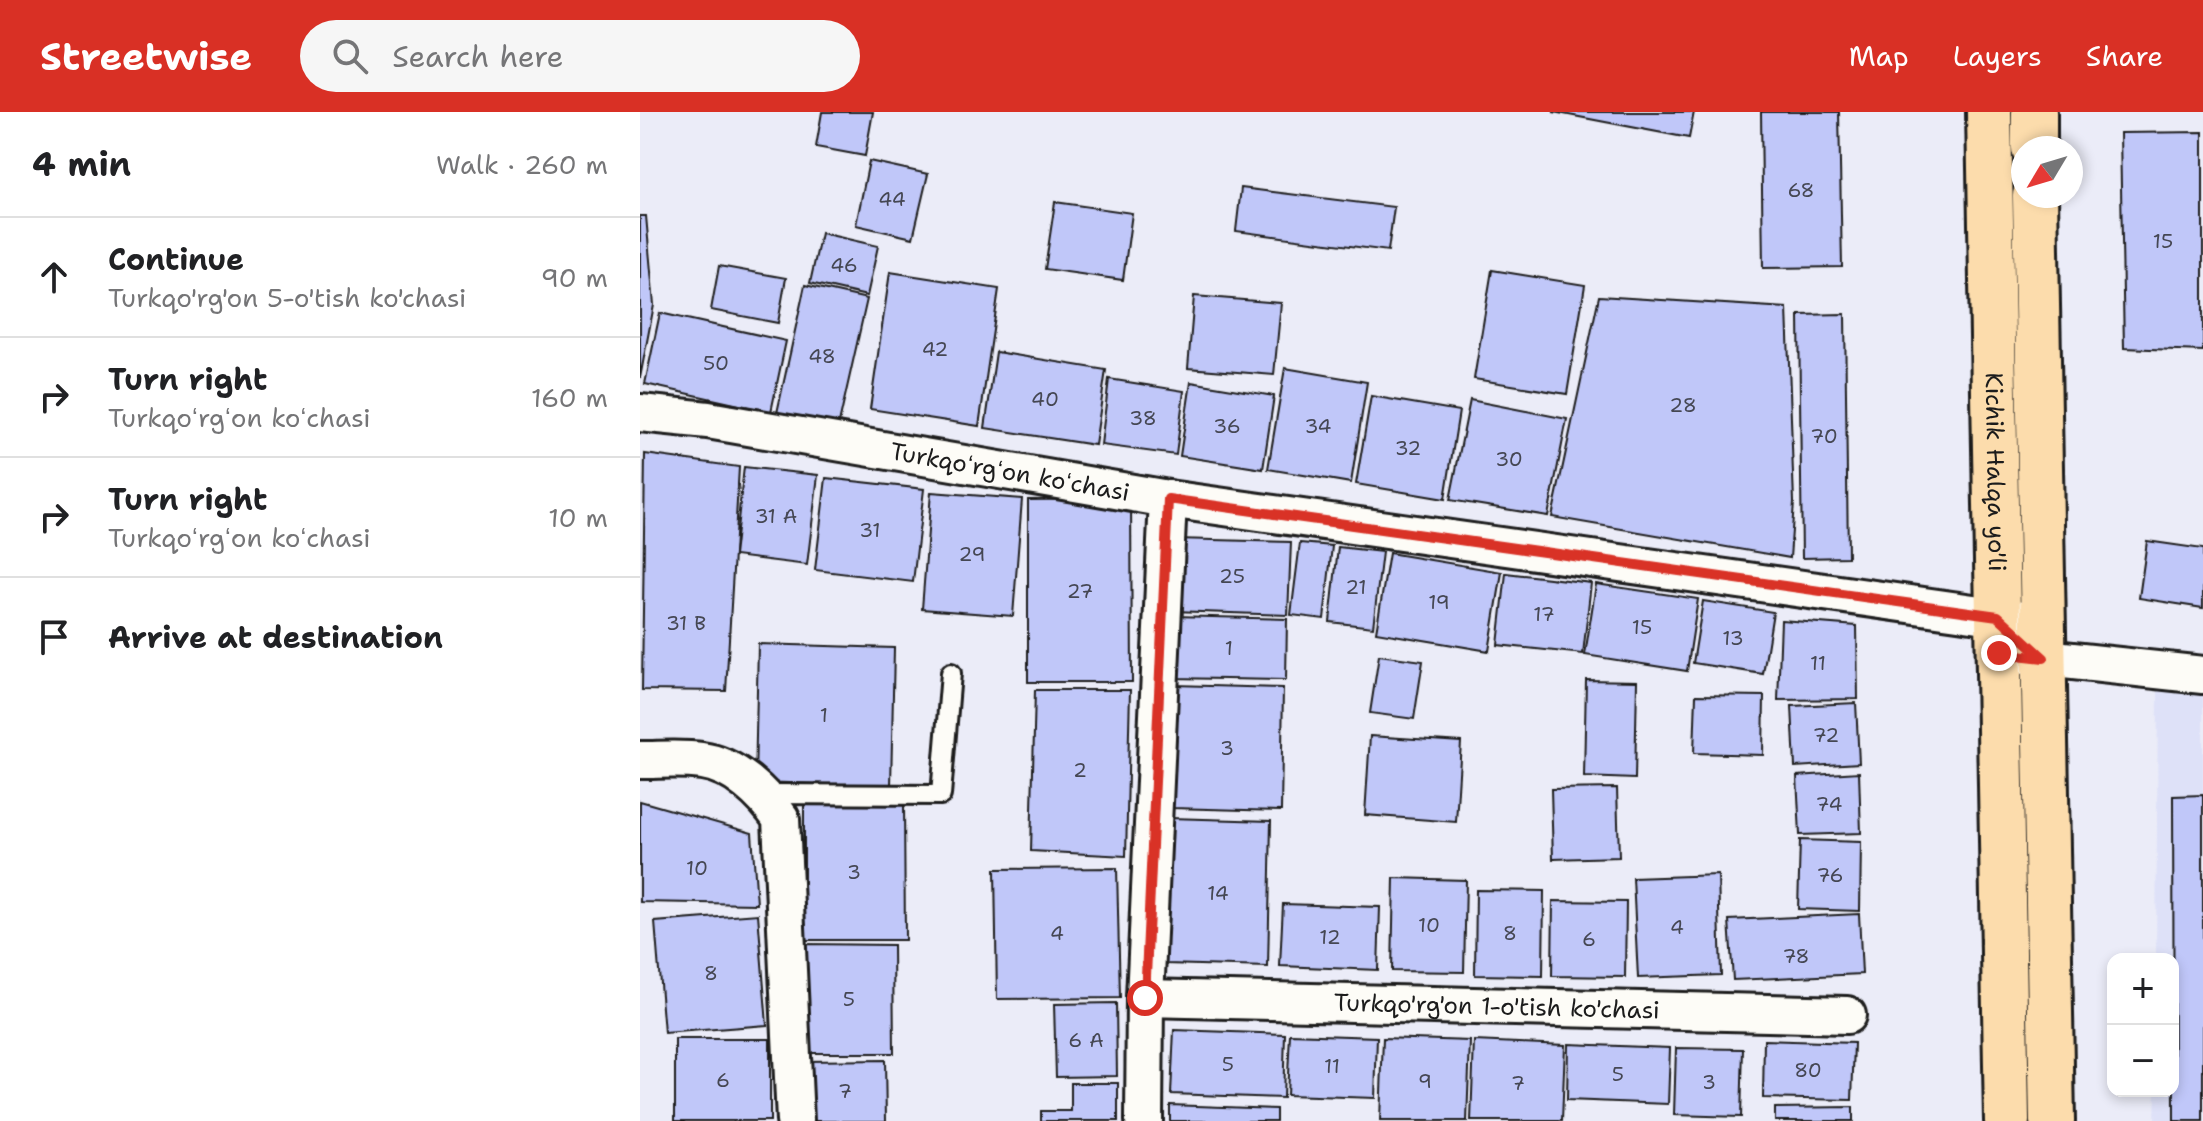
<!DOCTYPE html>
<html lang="en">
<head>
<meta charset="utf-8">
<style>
  :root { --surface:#fff; --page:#f6f6f6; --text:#202124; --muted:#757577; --line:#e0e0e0; --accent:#d93025 }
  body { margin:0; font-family:"Shantell Sans",sans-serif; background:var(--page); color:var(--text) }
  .controls { position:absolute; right:24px; bottom:24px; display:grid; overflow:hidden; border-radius:16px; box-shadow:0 4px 12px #0003 }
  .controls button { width:72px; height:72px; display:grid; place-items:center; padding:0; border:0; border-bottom:2px solid var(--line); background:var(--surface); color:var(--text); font:40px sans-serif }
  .compass { position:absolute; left:1371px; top:24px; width:72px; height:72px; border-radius:50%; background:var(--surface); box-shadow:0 4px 12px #0003; rotate:232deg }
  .stop { position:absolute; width:24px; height:24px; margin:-18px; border:6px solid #d93025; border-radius:50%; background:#fff }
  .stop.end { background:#d93025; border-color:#fff; box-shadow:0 2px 8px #0008 }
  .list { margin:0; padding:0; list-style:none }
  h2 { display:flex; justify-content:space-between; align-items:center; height:104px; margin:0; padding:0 32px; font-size:34px }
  h2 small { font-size:26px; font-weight:400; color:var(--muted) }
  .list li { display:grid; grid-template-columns:52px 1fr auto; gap:24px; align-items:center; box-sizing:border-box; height:120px; padding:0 32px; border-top:2px solid var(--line) }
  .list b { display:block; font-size:30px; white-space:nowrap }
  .list p { margin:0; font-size:26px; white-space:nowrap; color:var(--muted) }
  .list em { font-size:26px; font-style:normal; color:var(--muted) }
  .icon { flex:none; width:44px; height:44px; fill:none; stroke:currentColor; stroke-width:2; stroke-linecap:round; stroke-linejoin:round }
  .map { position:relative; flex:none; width:1563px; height:1009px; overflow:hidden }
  header { display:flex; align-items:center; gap:48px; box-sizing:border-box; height:112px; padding:0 40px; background:var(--accent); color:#fff }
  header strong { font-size:38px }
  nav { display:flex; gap:44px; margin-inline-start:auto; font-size:28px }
  .search { width:560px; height:72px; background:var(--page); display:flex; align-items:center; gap:20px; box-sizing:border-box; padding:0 28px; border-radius:44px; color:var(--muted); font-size:30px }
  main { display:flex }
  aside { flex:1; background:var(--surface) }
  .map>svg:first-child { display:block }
</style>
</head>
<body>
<header>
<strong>Streetwise</strong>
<div class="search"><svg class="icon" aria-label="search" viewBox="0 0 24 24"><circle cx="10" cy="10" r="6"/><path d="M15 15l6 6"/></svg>Search here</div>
<nav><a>Map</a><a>Layers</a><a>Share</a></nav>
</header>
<main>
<aside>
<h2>4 min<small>Walk · 260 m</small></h2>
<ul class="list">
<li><svg class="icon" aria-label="ahead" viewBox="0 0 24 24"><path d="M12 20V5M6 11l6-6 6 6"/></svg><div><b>Continue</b><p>Turkqo'rg'on 5-o'tish ko'chasi</p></div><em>90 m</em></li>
<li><svg class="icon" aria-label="right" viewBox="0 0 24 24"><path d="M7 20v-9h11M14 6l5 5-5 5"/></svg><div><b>Turn right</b><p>Turkqoʻrgʻon koʻchasi</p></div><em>160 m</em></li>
<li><svg class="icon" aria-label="right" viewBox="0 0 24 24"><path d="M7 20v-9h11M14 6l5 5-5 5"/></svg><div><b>Turn right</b><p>Turkqoʻrgʻon koʻchasi</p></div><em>10 m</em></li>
<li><svg class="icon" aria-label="arrive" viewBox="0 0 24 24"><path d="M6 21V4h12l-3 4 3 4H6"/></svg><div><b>Arrive at destination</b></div></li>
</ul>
</aside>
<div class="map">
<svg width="1563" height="1009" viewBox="0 0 1563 1009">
  <rect width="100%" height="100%" fill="#ebecf8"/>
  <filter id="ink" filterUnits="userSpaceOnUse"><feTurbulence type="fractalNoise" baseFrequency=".0125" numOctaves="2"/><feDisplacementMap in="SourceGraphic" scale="16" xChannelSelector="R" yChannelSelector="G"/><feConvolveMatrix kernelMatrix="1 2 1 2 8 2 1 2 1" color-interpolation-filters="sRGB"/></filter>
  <g filter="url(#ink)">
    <path fill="#dee1f8" d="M1518,574L1563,582V1009H1515L1516,979H1533V847H1516Z"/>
    <g fill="#c0c7f9" stroke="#1c1c1c" stroke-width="2">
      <path d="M182,0H233L225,44L176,35Z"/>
      <path d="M913,0H1054L1049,26Z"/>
      <path d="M1121,0H1199L1202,155L1123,156Z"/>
      <path d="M1563,20V239L1484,236L1480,21Z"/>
      <path d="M229,49L288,62L273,126L216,113Z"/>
      <path d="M601,76L754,95L748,139L596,119Z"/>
      <path d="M415,90L492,101L483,168L405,157Z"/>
      <path d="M0,104H6L14,193L0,266Z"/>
      <path d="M181,121L238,134L227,184L170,171Z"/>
      <path d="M79,154L146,166L138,211L71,198Z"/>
      <path d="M852,158L945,173L927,282L834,267Z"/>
      <path d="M250,160L359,177L339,314L230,297Z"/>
      <path d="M165,173L227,187L198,316L137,301Z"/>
      <path d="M554,184L641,191L634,263L548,256Z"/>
      <path d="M959,184L1147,196L1154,390L1150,446L912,405Z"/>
      <path d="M20,201L146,229L131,300L5,272Z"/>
      <path d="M1205,202L1208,445L1162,446L1159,203Z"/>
      <path d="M356,240L466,258L455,333L345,316Z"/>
      <path d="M645,256L727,270L711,371L628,357Z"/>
      <path d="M469,267L544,279L536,343L461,333Z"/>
      <path d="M551,270L634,284L623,357L540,344Z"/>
      <path d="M731,284L819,299L805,387L716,372Z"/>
      <path d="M830,288L927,307L908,404L810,388Z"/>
      <path d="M5,342L99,355L86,579L2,578Z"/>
      <path d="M104,355L178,363L167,453L94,444Z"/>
      <path d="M186,366L284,377L273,470L175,458Z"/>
      <path d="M291,380L382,387L373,504L282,497Z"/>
      <path d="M491,387L492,570H388V388Z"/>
      <path d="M535,427L651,430L648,503L533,499Z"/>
      <path d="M1507,429L1563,437V496L1499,486Z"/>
      <path d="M660,431L692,434L684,507L651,503Z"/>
      <path d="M698,435L742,440L733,515L690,510Z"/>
      <path d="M749,441L862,460L849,539L736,520Z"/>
      <path d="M866,461L951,471L943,542L858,533Z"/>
      <path d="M956,472L1058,487L1047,559L945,543Z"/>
      <path d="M1063,489L1133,500L1123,562L1053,551Z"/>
      <path d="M533,504L647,507L646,568L532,566Z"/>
      <path d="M1141,508L1217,514L1218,587L1138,588Z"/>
      <path d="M118,532L254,536L251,674L115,670Z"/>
      <path d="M739,543L783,549L774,607L730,601Z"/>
      <path d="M946,568L997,569L995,667L944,665Z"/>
      <path d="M534,573L643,576L641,699L532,696Z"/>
      <path d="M395,578H490L486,744L391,739Z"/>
      <path d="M1056,583L1124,584L1123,643L1054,641Z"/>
      <path d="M1216,591L1219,651L1155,655L1152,594Z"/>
      <path d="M730,624L821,630L816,710L725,703Z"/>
      <path d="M1219,660L1221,721L1160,723L1157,664Z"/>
      <path d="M977,676L979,745L913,747L911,677Z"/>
      <path d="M1563,683V1009H1534L1533,684Z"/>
      <path d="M0,689L112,721L117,792L0,790Z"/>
      <path d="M264,691L265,828H164V692Z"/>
      <path d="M529,706L631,709L628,855L526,852Z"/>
      <path d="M1160,728L1221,730L1220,799L1158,797Z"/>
      <path d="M477,756L480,886L357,887L355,757Z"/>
      <path d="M1078,763L1081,863L998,866L993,766Z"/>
      <path d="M754,766L826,768L824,860L752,859Z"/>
      <path d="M836,778L904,779L903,864L835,863Z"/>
      <path d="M913,789L986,790L985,865L912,864Z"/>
      <path d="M643,792L740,795L738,858L640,854Z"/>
      <path d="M118,802L127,913L24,921L15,810Z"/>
      <path d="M1219,802L1222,862L1093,868L1089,808Z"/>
      <path d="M163,832L253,833L254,941H164Z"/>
      <path d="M476,891L477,964L416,965L414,892Z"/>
      <path d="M534,918L645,922L643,986L531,982Z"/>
      <path d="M650,922L737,925L735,986L647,983Z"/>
      <path d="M743,926L830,929L827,1009H740Z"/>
      <rect x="35" y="927" width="95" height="82"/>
      <path d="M1124,928L1214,931L1212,988L1123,986Z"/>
      <path d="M834,929L925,933L922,1009H831Z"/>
      <path d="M928,932L1030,936L1028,992L927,988Z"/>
      <path d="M1036,936L1103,937L1101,1005L1034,1003Z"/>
      <path d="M245,948L246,1009H165L164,949Z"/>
      <path d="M431,971H478V1009H401V999H431Z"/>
      <path d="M530,993L636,997V1009H530Z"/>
      <path d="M1213,995V1009H1135V996Z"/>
    </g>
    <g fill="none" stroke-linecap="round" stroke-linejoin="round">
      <g stroke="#1c1c1c" stroke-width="24">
        <path id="lane" d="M123,682L301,683L311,561"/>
      </g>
      <g stroke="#1c1c1c" stroke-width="42">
        <g id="street">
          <path d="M0,301L68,308L528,387L1403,511"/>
          <path d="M1377,543L1563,563"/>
          <path d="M0,648C21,648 42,646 62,649C94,653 124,682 141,707L155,1009"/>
          <path id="s1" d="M505,886L1207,903"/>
          <path d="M504,1009L505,886L528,387"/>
        </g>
      </g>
      <g stroke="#1c1c1c" stroke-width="50">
        <g id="highway">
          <path id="s2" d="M1349,0L1367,1009"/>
          <path d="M1394,0V36"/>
          <path d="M1395,84L1412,1009"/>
        </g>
      </g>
      <use href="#lane" stroke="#fdfcf7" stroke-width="18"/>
      <use href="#street" stroke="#fdfcf7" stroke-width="36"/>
      <use href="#highway" stroke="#fcdcac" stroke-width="44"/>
    </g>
  </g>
  <g fill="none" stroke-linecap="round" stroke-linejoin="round" filter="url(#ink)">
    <path stroke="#d93025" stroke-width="10" d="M505,886L528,387L1358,504L1404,546L1359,541"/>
  </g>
  <g text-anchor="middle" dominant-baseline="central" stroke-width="6" stroke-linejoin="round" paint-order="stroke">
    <g font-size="20" fill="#454753">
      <text x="1161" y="78">68</text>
      <text x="252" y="87">44</text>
      <text x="1523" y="129">15</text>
      <text x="204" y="153">46</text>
      <text x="295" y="237">42</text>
      <text x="182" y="244">48</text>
      <text x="76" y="251">50</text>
      <text x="405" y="287">40</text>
      <text x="1043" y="293">28</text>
      <text x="503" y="306">38</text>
      <text x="587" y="314">36</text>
      <text x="678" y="314">34</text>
      <text x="1184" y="324">70</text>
      <text x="768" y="336">32</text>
      <text x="869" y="347">30</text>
      <text x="136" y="404">31 A</text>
      <text x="230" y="418">31</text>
      <text x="332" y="442">29</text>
      <text x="592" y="464">25</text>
      <text x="716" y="475">21</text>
      <text x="440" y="479">27</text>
      <text x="799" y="490">19</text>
      <text x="904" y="502">17</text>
      <text x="46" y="511">31 B</text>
      <text x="1002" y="515">15</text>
      <text x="1093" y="526">13</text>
      <text x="589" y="536">1</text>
      <text x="1178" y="551">11</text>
      <text x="184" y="603">1</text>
      <text x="1186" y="623">72</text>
      <text x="587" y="636">3</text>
      <text x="440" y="658">2</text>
      <text x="1189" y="692">74</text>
      <text x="57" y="756">10</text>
      <text x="214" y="760">3</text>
      <text x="1190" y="763">76</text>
      <text x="578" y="781">14</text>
      <text x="789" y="813">10</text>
      <text x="1037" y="815">4</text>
      <text x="417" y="821">4</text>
      <text x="870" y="821">8</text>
      <text x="690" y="825">12</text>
      <text x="949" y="827">6</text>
      <text x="1156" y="844">78</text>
      <text x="71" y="861">8</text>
      <text x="209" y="887">5</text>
      <text x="446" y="928">6 A</text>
      <text x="588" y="952">5</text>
      <text x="692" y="954">11</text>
      <text x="1168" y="958">80</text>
      <text x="978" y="962">5</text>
      <text x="83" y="968">6</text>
      <text x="785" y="969">9</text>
      <text x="1069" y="970">3</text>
      <text x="878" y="971">7</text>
      <text x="205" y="979">7</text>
    </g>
    <g font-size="24" fill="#1c1c1c" stroke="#fdfcf7">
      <text transform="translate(370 360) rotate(10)">Turkqoʻrgʻon koʻchasi</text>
      <text stroke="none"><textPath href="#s2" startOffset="360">Kichik Halqa yo'li</textPath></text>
      <text stroke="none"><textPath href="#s1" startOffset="352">Turkqo'rg'on 1-o'tish ko'chasi</textPath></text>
    </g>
  </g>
</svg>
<div class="controls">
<button>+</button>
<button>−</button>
</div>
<svg class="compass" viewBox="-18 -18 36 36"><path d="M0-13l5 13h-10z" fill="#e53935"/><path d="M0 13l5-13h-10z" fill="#757577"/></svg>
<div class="stop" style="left:505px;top:886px"></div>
<div class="stop end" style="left:1359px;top:541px"></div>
</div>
</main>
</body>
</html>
